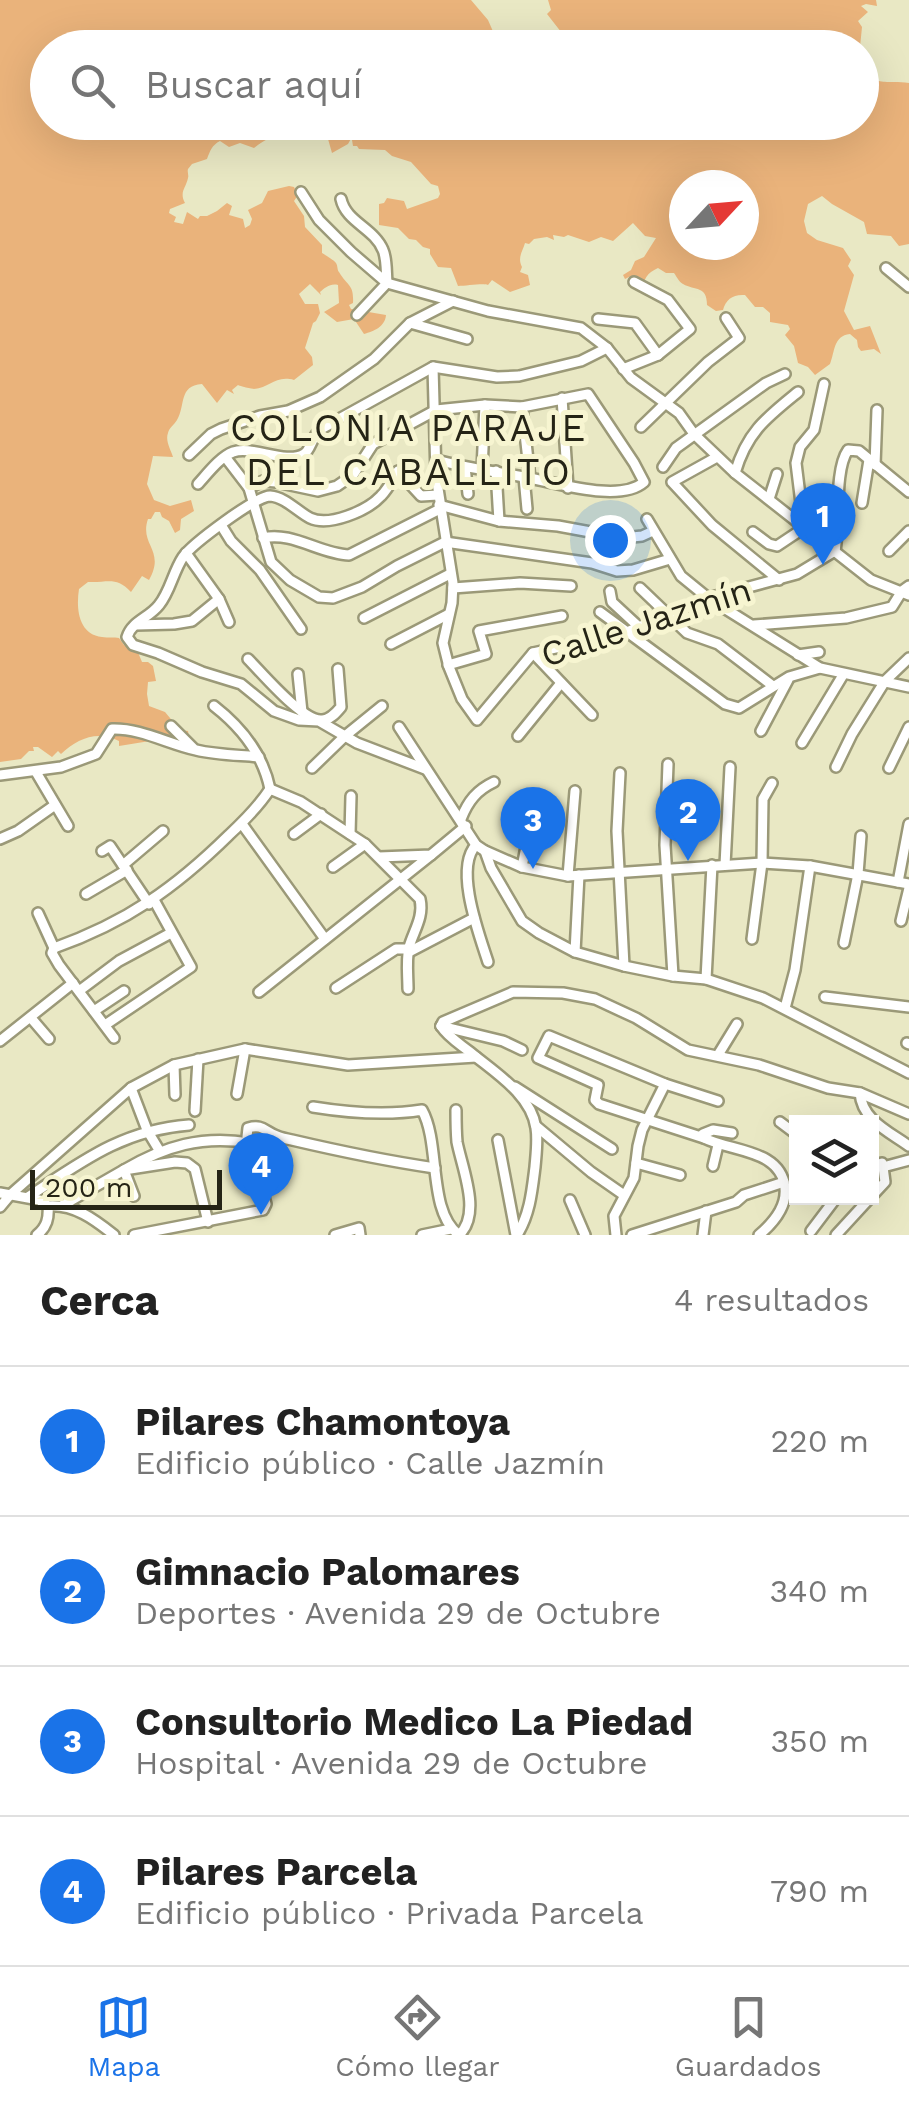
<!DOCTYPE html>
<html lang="es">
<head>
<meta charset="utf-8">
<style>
  :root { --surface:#fff; --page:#f2f2f2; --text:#222; --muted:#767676; --line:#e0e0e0; --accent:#1a73e8 }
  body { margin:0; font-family:"Work Sans",sans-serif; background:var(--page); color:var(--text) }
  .controls { position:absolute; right:30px; bottom:30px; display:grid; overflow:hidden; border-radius:0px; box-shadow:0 10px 40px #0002 }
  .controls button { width:90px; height:90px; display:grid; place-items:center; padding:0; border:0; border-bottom:2px solid var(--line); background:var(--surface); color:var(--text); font:50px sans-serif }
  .compass { position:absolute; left:669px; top:170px; width:90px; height:90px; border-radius:50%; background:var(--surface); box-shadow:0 10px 40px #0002; rotate:64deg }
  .scale { position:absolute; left:30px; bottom:25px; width:192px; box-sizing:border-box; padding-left:10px; border:5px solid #252416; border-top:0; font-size:28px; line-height:35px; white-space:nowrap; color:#252416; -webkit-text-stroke:8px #f7f5d1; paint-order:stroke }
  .you { position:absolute; left:610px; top:540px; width:35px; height:35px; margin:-25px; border:8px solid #fff; border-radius:50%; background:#1a73e8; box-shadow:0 0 0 15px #1a73e833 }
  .badge { display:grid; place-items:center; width:65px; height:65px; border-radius:50%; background:var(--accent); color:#fff; font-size:32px; font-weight:700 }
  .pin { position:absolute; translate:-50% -82px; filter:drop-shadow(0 2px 5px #0008) }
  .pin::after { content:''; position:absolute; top:52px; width:35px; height:30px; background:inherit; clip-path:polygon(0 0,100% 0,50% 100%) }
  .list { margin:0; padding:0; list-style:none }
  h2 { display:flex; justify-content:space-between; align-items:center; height:130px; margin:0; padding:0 40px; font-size:42px }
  h2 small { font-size:32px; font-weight:400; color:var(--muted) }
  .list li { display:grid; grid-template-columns:65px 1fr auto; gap:30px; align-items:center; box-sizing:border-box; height:150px; padding:0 40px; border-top:2px solid var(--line) }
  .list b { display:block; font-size:38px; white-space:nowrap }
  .list p { margin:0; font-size:32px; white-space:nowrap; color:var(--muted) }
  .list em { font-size:32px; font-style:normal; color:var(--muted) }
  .icon { flex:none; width:55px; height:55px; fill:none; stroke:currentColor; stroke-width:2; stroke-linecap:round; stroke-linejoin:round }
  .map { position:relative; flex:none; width:909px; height:1235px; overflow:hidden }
  .search { position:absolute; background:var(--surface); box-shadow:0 10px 40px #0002; left:30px; right:30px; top:30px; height:110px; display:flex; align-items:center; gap:25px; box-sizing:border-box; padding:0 35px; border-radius:55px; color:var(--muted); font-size:38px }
  .sheet { height:730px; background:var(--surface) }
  nav { display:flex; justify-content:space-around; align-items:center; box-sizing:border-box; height:140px; border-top:2px solid var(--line); background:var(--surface); font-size:28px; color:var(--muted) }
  nav a { display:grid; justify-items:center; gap:5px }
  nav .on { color:var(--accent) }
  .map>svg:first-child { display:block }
</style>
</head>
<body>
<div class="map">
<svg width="909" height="1235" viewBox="0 0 909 1235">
  <rect width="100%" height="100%" fill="#e9e8c4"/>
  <g fill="#eab37b" fill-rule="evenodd">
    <path d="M0,0H471L488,20L495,36H488L477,48H48V122H862V66C877,89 886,79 909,83V244L899,246L891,236L867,234L864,222L832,204L822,196L808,204L804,221L807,233L817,240L843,248L851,260L848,266L854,275L844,311L854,330L870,326L881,354L874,349L861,351L858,347L857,340L850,334C833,336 835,352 830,364L815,375L808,367L798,363L794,346L785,335L790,329L788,325L770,322V313L763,307H755L745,295C733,294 726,299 723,310L716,311L707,305C707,285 695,291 683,284C679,282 677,277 674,273H666L658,268C647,273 643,279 643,291L631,283V276L625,279L623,275L631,270L635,261L644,257L656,238L645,236L633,223L613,241L601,237L589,242L568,235L564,237L553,235L554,240L547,237L534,239L529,244L525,243C523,251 517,257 522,267L520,272L528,275L530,285L510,292L492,280L488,285C483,283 466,286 458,286L451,268L438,267L430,254V249L423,247L416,240L409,239L398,228L379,225V204L384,203L387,198L404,201L407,209L438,198L440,194L438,186L431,184L411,162L392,156L385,150L359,149L357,146H353L352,140L355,139L353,135L348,144L332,153L326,132L315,126L310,129V133L293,128C279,134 266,138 254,148L240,143L229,147L220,141C212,145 210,151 207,159L192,164L188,169C187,172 189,175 188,178C186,188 179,192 185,203L170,209L169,213L176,217L174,222L183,224L187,212L198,219L200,216H207L217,211L227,203L232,206L229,215L243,219L245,228L250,225L252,219L248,210L262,203L268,191L289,186L294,187L298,195L294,201L304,216L305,227L322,245V253C325,255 334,260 336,263C338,266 337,270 339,272C348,287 354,284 353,303L349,305L351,309L386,315C385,327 374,331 364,334L354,319L337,322L324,312L339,303L338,285C330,283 325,288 320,292L321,295L310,284L299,294L305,304H318L320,313L316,321L313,323L305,348L312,357L313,365L294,380C275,375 270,388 254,389C253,389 239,386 238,385L232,390L234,394L227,390L217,403L202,384C178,386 186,405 177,420C174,425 169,428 168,433C165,441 171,450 173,457L153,456L147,484L154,500L170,506L191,500L194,511L181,519L180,530L175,533L169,521L162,517L160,512H155L151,519H148C139,545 166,550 149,580L142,576L131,592C116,576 108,583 88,582L79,589C76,608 78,634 102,637C108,638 114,637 119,638L124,645L137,650L142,662H148L153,666L156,681L148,682L147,694L149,706L165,712L180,730L188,731L190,743L156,740L119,746V741C97,730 77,739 61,754L58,751L52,757L38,747H33L34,751H29L21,759L0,762ZM684,185H744V245H684Z"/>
    <path d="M548,0H876L877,6L866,4L861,6L868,12L858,21L862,27L860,47L561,48L565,37L547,14L551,10Z"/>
  </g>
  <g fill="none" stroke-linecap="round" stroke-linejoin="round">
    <g stroke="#9b9978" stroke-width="14">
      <g id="minor">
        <path d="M301,192L319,220L351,252L387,283L488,311L581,328L607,348L631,378L679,413L694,434L735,473L871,580L909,595"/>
        <path d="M341,199C346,222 374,228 383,250C387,259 386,272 387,283L357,315"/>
        <path d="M886,268L909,287"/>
        <path d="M598,319L635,323L658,355"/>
        <path d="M410,323L467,339"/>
        <path d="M433,367L436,476L453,583L452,603L443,643L449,667L462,699L477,720L533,653L627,632L708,598L797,574L835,551C840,523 834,470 848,450L859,451L909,492"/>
        <path d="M623,369L658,355L690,329L668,300L634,282"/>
        <path d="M562,398L568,488"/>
        <path d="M522,407L530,478"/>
        <path d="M641,427L708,362L739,338L726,318"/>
        <path d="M189,455L211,434L221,429L260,416L288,411L320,397L374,359L410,323L453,301"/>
        <path d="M717,457L672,482L712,525L779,580"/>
        <path d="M226,458L249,488L271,562L290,580L319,597L333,598L362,587L397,566L445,542"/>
        <path d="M875,465L877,410"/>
        <path d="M465,467L468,494"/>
        <path d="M663,467L676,448L766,383L785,374"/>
        <path d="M482,469L485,405"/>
        <path d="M496,471L499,521"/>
        <path d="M735,473C747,432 766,418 798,392"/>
        <path d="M524,477L527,509"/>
        <path d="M198,484C208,473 220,457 233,452C252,445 286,465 304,454C311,450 311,437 321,429L433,367L497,377L519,376L581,361L607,348"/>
        <path d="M249,488L263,481L276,482L318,491L337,486L353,475L373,444L436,410L485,405L522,407L588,394L634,463L644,482C620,503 558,483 529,478C498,472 467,468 436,460"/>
        <path d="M769,499L777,474"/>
        <path d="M862,503L869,460"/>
        <path d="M439,505L499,521L558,526L623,538L642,536L653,531"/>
        <path d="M647,519L681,576L708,598L820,668L909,687"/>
        <path d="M221,525L231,541L260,570L301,629"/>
        <path d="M753,532L769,544L777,546L804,528L796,463L800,447L814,430L824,384"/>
        <path d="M263,538C292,531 320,554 349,555L440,509"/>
        <path d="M445,542L592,563L617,571L633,570L670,559"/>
        <path d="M889,551L909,531"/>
        <path d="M186,553L219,599L229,622"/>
        <path d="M453,588L520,583L571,586"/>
        <path d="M640,588L687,633L718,644L773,686"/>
        <path d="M610,591L612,602L639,627"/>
        <path d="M600,612L725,704L739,708L789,677L820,668"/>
        <path d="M364,618L450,574"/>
        <path d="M136,625L174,624L192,621L219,599"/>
        <path d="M754,625L846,618L892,607L902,591L909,586"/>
        <path d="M391,644L449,614"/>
        <path d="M533,653L592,715"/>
        <path d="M798,655L819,652"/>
        <path d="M248,659C262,673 303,722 322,720C330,720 336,713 341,707L338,669"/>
        <path d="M448,665L486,654L479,631L562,616"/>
        <path d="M298,674L302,712"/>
        <path d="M214,706C241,727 263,755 270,789"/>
        <path d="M171,726L193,748"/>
        <path d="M399,727L476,845L485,851L522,867L568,876L762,863L810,866L909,884"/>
        <path d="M761,731L788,680"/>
        <path d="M518,736L561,683"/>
        <path d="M802,743L843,675"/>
        <path d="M668,764L665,845L673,976"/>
        <path d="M836,767L852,734L885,681L909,658"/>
        <path d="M312,768L345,736L382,706"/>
        <path d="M889,768L909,727"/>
        <path d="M425,769L357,743L319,721L299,720L274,711L241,684L202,672L158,653L133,645L127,637C132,621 149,618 159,605C170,592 173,572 183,557C192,544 256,496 270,496C285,497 298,512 310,518C329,527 367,511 381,496C388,489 393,479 398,471L421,496L438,495"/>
        <path d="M36,772L68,826"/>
        <path d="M620,773L617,831L624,966"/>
        <path d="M0,775L61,767L96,754L112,729C141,728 168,744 196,750C217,755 238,755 259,757"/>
        <path d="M270,789L301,802L365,844L420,899C424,917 414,930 409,947C406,960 408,976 408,989"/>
        <path d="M461,819C468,801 477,790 494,782"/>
        <path d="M242,824L325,939"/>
        <path d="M294,834L321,814"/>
        <path d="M350,834L351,796"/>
        <path d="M0,839L18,831L55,805"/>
        <path d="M476,845C454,868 479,934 488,962"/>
        <path d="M102,851L110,846L149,904"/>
        <path d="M485,851L491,868L522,921L539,933L575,952L624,966L673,976L706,979L763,998L909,1073"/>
        <path d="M379,857L431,855L466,826"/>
        <path d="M123,865L163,831"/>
        <path d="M725,865L730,767"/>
        <path d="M333,867L365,844"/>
        <path d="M522,867L532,816"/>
        <path d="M568,876L575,791"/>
        <path d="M898,882L909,824"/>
        <path d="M86,894L127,870"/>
        <path d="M38,913L54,948"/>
        <path d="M901,921L909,888"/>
        <path d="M752,939L762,863L763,799L772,783"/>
        <path d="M844,943L858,874L861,836"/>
        <path d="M409,952L474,918"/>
        <path d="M575,952L579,875"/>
        <path d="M706,979L712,865"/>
        <path d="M336,988L396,949H409"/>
        <path d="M79,991L119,961L171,933"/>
        <path d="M259,992L431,855"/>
        <path d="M825,997L909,1007"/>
        <path d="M785,1008L795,970L810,866"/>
        <path d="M94,1011L124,991"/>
        <path d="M31,1018L49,1039"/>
        <path d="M105,1025L191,967L154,900"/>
        <path d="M441,1026L443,1022L513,992L563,993L595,999L636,1018L688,1050L759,1065L828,1088L860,1093L909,1114"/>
        <path d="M441,1026C448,1037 460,1044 470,1052C494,1072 531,1094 536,1128C538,1140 536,1155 535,1167C532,1191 530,1214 517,1235"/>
        <path d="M441,1026L503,1041L522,1050"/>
        <path d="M114,1038L59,965L52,953L54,948C127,922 175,888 229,835C244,821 259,806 270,789"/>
        <path d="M0,1041L73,983"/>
        <path d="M907,1043L909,1044"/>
        <path d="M718,1055L737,1024"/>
        <path d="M174,1065L175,1095"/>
        <path d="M515,1087L612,1149"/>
        <path d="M131,1088L147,1130L159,1150"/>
        <path d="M860,1093C862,1120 888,1131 909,1146"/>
        <path d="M237,1094L245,1049"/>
        <path d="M718,1101L665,1084L549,1036L538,1058L598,1085L595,1100L599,1104L704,1138C732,1152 781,1149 785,1188C787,1207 772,1224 759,1235"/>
        <path d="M313,1107C350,1113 386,1116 422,1110C441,1144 427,1211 459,1235"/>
        <path d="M456,1110C456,1121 456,1131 457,1142C462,1168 482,1214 459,1235"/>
        <path d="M195,1111L198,1059"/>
        <path d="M780,1122L796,1134"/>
        <path d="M536,1126L591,1172L624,1195"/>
        <path d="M704,1138L703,1134L713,1130L732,1133"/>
        <path d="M498,1140L516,1235"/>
        <path d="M636,1163L680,1175"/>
        <path d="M713,1166L718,1145"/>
        <path d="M872,1166L882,1163L883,1167L909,1160"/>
        <path d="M0,1193L39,1200L48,1206C74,1204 94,1219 114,1235"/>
        <path d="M134,1196L124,1170C165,1146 202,1135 250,1143"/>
        <path d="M872,1196L885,1182L883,1167"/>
        <path d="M28,1197C81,1162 122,1130 189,1125"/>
        <path d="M570,1200L585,1235"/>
        <path d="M63,1205L124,1170L175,1162L187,1163L195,1169L208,1222"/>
        <path d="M0,1207L10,1195L131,1088L174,1065L245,1049L348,1065L476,1057"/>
        <path d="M811,1231L836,1198"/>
        <path d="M37,1235C47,1227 49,1218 48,1206"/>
        <path d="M134,1235L263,1210L266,1204L247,1137L248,1128C263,1124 264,1131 277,1136C282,1138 287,1139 292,1140C339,1151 387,1161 435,1168"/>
        <path d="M335,1235L359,1228L360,1235"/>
        <path d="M422,1235L451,1229"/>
        <path d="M616,1235L614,1216L634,1178L638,1146L642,1130L665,1084"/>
        <path d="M632,1235L736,1202L744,1195L784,1182"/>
        <path d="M703,1235L706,1211"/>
        <path d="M836,1235L870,1198"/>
      </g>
    </g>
    <use href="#minor" stroke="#fff" stroke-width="9"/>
  </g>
  <g text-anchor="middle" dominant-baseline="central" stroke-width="10" stroke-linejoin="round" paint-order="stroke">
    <g font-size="35" fill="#252416" stroke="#f7f5d1">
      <text transform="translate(646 622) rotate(-18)">Calle Jazmín</text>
    </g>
    <g font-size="38" letter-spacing="2.5" fill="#252416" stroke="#f7f5d1">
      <text x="409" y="428">COLONIA PARAJE<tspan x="409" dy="44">DEL CABALLITO</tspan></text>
    </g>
  </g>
</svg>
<div class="controls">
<button><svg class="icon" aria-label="layers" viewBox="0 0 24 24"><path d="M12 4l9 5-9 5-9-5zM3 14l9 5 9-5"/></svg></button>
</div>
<svg class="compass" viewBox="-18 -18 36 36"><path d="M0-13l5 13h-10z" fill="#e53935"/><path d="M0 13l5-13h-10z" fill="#767676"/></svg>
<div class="scale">200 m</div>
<div class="you"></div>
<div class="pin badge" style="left:823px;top:565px">1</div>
<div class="pin badge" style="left:688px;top:861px">2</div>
<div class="pin badge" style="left:533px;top:869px">3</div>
<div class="pin badge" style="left:261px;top:1215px">4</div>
<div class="search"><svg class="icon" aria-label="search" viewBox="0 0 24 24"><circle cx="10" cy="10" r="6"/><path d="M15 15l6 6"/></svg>Buscar aquí</div>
</div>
<section class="sheet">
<h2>Cerca<small>4 resultados</small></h2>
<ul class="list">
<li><span class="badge">1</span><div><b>Pilares Chamontoya</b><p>Edificio público · Calle Jazmín</p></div><em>220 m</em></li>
<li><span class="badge">2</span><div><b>Gimnacio Palomares</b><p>Deportes · Avenida 29 de Octubre</p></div><em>340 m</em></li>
<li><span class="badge">3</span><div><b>Consultorio Medico La Piedad</b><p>Hospital · Avenida 29 de Octubre</p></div><em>350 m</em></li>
<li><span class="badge">4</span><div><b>Pilares Parcela</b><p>Edificio público · Privada Parcela</p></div><em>790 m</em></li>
</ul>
</section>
<nav>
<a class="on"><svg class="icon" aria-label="map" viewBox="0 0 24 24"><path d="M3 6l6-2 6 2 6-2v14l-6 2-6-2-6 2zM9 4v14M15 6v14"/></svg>Mapa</a>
<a><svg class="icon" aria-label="directions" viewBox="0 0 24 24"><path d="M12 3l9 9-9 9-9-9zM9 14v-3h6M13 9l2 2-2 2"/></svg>Cómo llegar</a>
<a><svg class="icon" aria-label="saved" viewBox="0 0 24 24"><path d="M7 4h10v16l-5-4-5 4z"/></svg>Guardados</a>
</nav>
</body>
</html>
